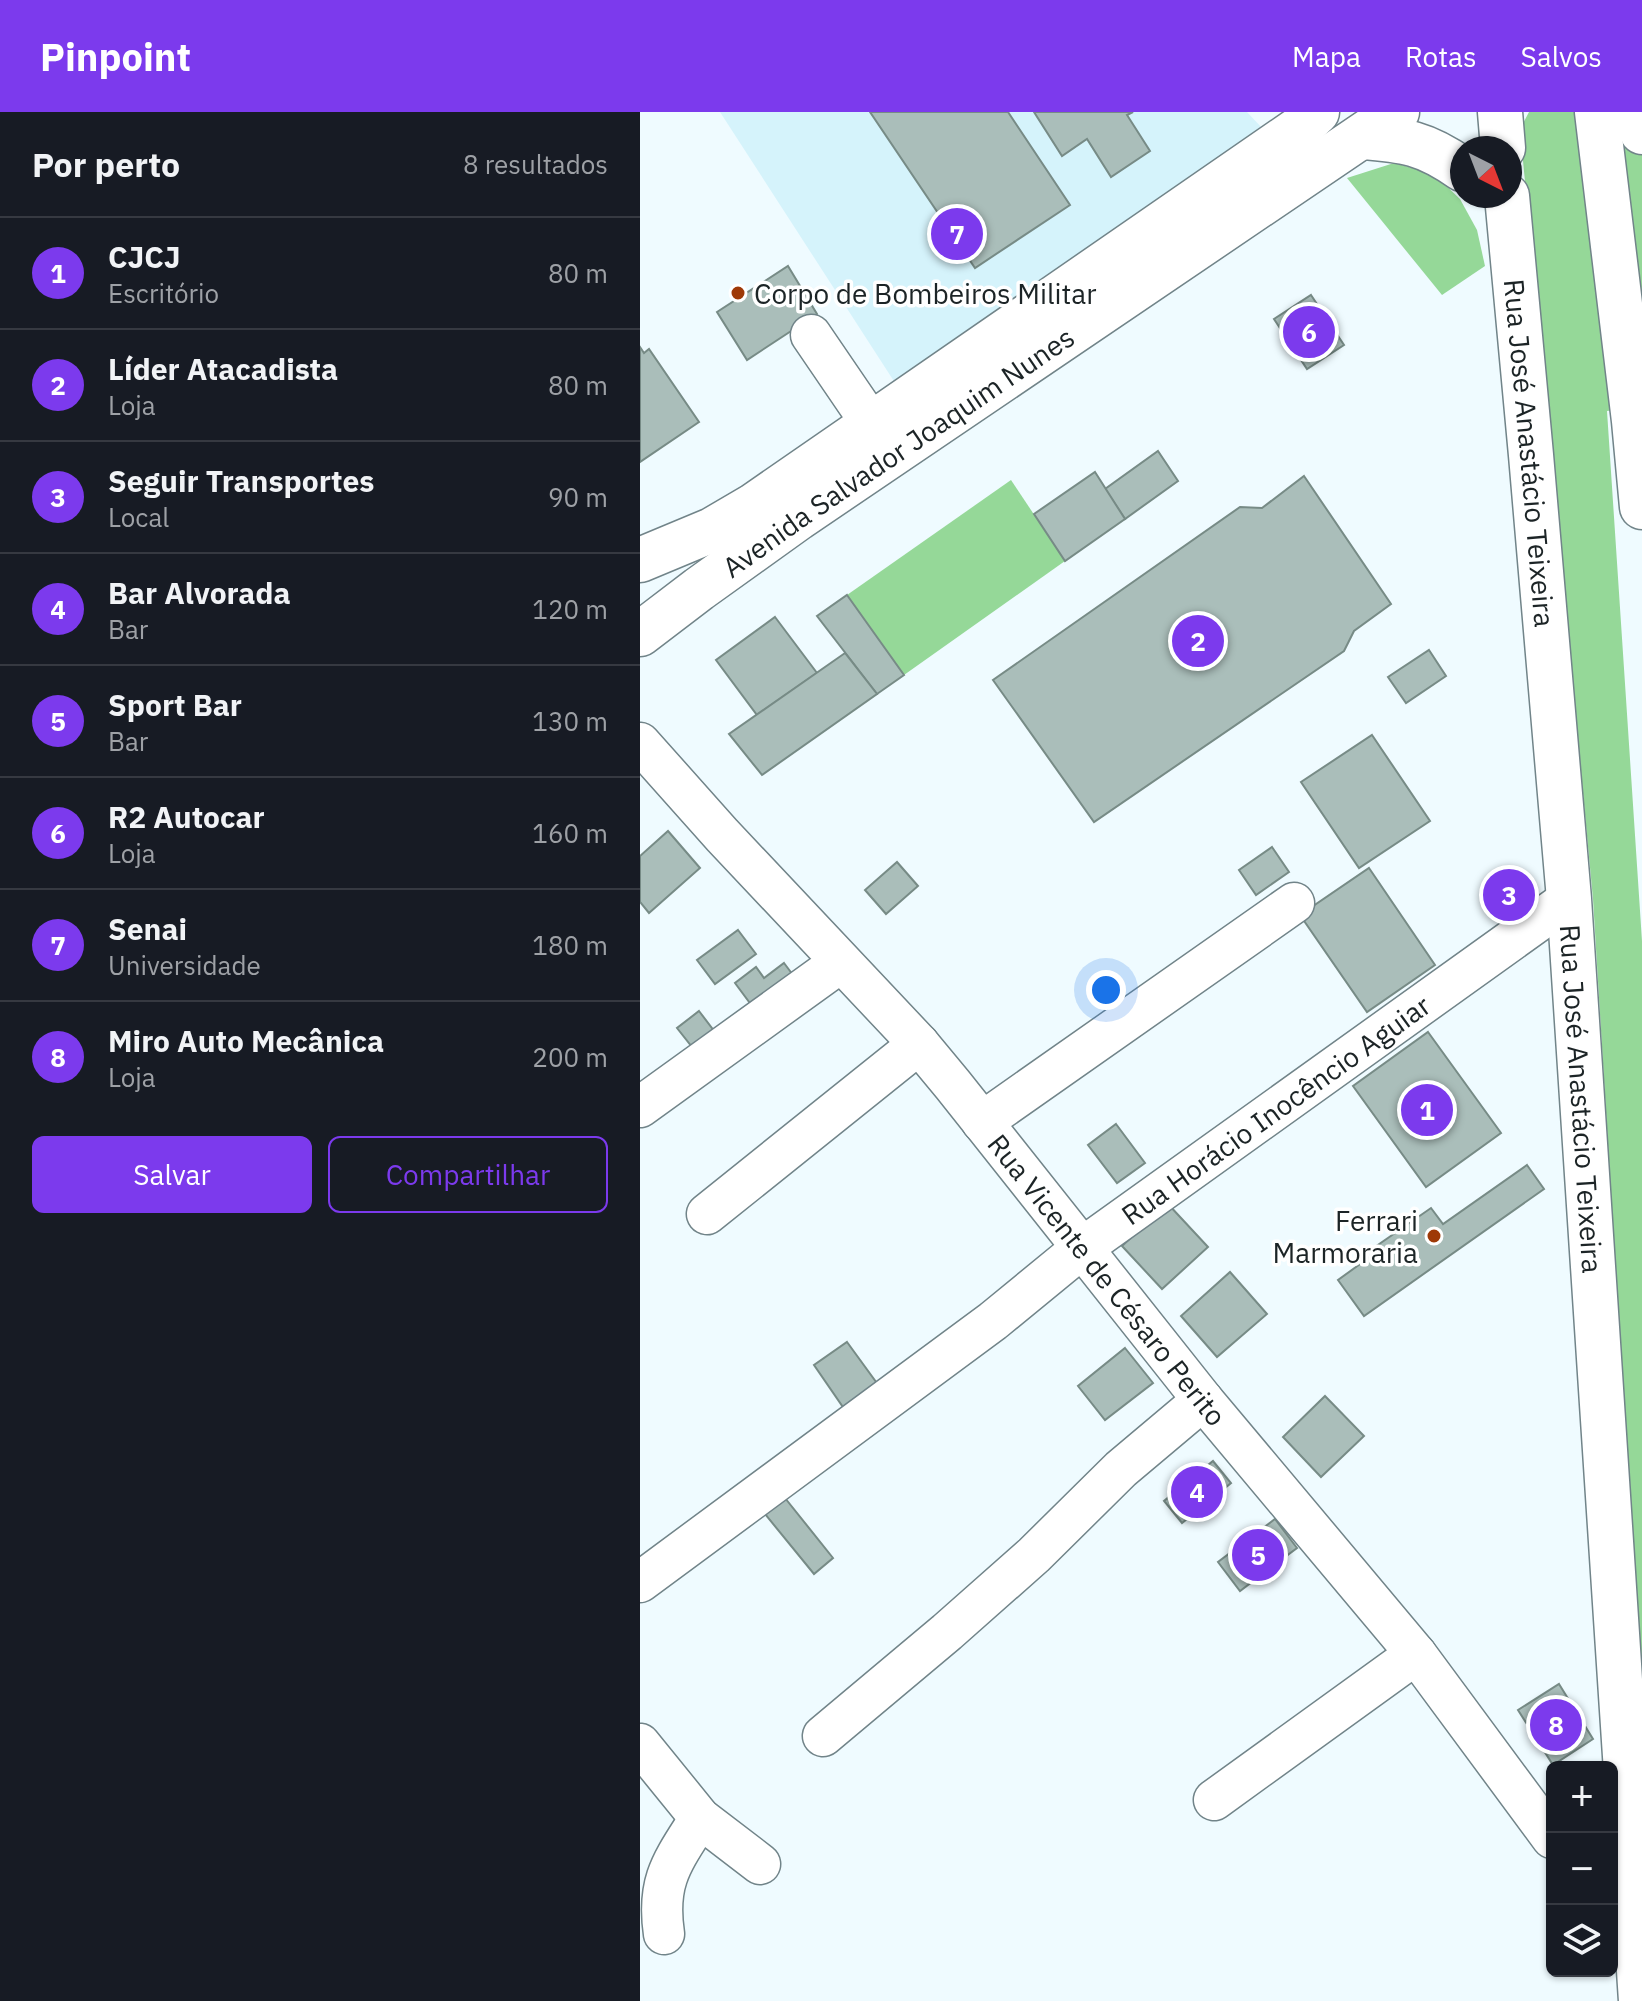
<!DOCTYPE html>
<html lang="pt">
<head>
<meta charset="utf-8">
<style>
  :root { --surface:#171b24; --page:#20242c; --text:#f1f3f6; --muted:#9ea1a6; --line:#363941; --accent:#7c3aed }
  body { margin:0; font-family:"IBM Plex Sans",sans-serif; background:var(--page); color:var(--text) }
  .controls { position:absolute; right:24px; bottom:24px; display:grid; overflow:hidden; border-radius:12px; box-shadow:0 2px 6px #0004 }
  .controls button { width:72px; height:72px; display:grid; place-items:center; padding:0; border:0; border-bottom:2px solid var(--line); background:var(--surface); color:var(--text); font:40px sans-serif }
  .compass { position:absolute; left:810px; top:24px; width:72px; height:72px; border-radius:50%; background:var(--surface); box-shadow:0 2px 6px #0004; rotate:138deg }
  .you { position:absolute; left:466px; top:878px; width:28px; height:28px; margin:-20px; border:6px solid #fff; border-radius:50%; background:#1a73e8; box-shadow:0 0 0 12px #1a73e833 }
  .badge { display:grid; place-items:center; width:52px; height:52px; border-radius:50%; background:var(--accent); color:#fff; font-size:26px; font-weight:700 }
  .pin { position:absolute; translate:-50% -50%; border:4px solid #fff; box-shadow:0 2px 8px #0006 }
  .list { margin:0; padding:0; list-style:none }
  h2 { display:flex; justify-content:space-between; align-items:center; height:104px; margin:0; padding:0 32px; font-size:34px }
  h2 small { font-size:26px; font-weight:400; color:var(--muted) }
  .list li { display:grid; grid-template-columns:52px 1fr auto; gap:24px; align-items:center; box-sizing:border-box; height:112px; padding:0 32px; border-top:2px solid var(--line) }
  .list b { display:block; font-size:30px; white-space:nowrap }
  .list p { margin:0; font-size:26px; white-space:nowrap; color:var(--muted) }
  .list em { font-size:26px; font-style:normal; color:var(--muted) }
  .actions { display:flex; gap:16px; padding:24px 32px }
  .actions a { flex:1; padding:18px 0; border:2px solid var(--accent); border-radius:12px; text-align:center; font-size:28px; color:var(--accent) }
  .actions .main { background:var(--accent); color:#fff }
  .icon { flex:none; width:44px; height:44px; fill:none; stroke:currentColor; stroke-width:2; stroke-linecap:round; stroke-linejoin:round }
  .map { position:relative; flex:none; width:1002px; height:1889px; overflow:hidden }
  header { display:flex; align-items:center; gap:48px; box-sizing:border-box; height:112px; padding:0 40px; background:var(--accent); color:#fff }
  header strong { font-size:38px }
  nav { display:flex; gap:44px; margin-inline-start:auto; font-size:28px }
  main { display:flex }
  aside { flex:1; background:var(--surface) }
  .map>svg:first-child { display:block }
</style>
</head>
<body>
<header>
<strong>Pinpoint</strong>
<nav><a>Mapa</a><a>Rotas</a><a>Salvos</a></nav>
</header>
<main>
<aside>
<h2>Por perto<small>8 resultados</small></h2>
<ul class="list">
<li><span class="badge">1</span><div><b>CJCJ</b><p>Escritório</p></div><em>80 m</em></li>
<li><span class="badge">2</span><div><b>Líder Atacadista</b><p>Loja</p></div><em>80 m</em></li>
<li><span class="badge">3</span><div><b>Seguir Transportes</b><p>Local</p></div><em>90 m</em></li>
<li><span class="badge">4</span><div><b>Bar Alvorada</b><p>Bar</p></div><em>120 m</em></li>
<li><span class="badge">5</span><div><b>Sport Bar</b><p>Bar</p></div><em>130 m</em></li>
<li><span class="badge">6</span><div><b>R2 Autocar</b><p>Loja</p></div><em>160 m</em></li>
<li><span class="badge">7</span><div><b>Senai</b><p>Universidade</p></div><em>180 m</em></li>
<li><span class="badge">8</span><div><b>Miro Auto Mecânica</b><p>Loja</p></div><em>200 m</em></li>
</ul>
<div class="actions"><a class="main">Salvar</a><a>Compartilhar</a></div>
</aside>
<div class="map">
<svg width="1002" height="1889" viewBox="0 0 1002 1889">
  <rect width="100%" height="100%" fill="#effbff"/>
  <path fill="#d5f3fb" d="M80,0H607L623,17L259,277Z"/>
  <g fill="#95d898">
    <path d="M889,0H1002V295L967,299L1002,829V1591L953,787L880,17Z"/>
    <path d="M754,51L794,62L820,87L837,118L845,154L802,183L707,66Z"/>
    <path d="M371,368L425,449L264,563L207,483Z"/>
  </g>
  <g fill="#aabeba" stroke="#778b86" stroke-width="2">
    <path d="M230,0H368L430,93L335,156Z"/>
    <path d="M394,0H493L487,3L510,39L471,65L447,27L422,44Z"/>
    <path d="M148,154L177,202L107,248L77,200Z"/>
    <path d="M671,183L704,233L667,257L634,207Z"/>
    <path d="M0,235L4,241L9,237L59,310L0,350Z"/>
    <path d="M518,339L538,369L485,407L465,377Z"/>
    <path d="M455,360L485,407L425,449L394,402Z"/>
    <path d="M664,364L751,492L714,519L704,539L454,710L353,568L600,395L622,396Z"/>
    <path d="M207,483L264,563L237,582L177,504Z"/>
    <path d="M135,505L177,561L117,603L76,548Z"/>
    <path d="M789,538L806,564L766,591L748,565Z"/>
    <path d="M205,541L237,582L122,663L89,622Z"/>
    <path d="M732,623L790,709L719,756L661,670Z"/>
    <path d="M28,719L60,756L9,801L0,790V744Z"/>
    <path d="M632,735L649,760L616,783L599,758Z"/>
    <path d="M257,750L278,774L246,802L225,778Z"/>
    <path d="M729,756L795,853L727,900L660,803Z"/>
    <path d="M877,761L893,782L860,806L845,785Z"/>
    <path d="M98,818L116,842L75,872L57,848Z"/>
    <path d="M144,851L162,875L121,906L95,871L116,855L124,866Z"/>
    <path d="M59,899L81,928L60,945L37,916Z"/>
    <path d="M788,920L861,1021L786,1075L713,974Z"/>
    <path d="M476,1012L505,1051L477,1071L448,1033Z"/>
    <path d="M887,1053L904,1077L724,1204L698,1168L738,1139L735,1135L791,1096L803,1112Z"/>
    <path d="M528,1092L568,1135L522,1177L482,1134Z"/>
    <path d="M590,1160L627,1202L577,1245L541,1204Z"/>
    <path d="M207,1230L239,1274L205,1298L174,1253Z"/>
    <path d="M485,1236L513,1271L465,1308L438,1274Z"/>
    <path d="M685,1284L724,1324L681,1365L643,1325Z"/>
    <path d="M573,1349L591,1371L542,1411L524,1389Z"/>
    <path d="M145,1386L193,1446L174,1462L125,1402Z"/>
    <path d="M635,1407L657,1436L600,1479L578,1450Z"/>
    <path d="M919,1572L953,1627L913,1653L878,1598Z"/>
  </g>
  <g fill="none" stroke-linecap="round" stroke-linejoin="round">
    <g stroke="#718489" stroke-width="43">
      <g id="minor">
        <path d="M171,223L231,311"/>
        <path id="s1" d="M0,631L82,723L279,932L313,973L563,1288L776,1542L912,1726"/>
        <path d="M0,995L201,850"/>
        <path d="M342,1010L654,791"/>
        <path d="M67,1102L279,932"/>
        <path id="s2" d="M0,1470L353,1209L442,1136L929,787"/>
        <path d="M183,1624L307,1520L394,1443L481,1357L563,1288"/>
        <path d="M0,1632L60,1706L120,1752"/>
        <path d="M574,1688L776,1542"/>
        <path d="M24,1822C16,1768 33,1749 60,1706"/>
      </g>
    </g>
    <g stroke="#718489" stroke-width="47">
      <g id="major">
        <path d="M860,0L863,36"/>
        <path d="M721,25C765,28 785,31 822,57"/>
        <path id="s3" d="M867,84L891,343L929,787L1001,1889"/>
        <path d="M0,448L72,418L113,394L660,16L677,0"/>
        <path id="s4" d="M0,522L59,477L158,406L757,0"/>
      </g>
    </g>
    <g stroke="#718489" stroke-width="47">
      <g id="highway">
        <path d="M957,0L994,309L1002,395"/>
        <path d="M1000,0L1002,20"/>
      </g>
    </g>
    <use href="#minor" stroke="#fff" stroke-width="40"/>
    <use href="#major" stroke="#fff" stroke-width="44"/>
    <use href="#highway" stroke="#fff" stroke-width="44"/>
  </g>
  <g fill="#9e3907" stroke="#fff" stroke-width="3">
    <circle cx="98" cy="181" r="8"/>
    <circle cx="794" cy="1124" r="8"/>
  </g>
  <g text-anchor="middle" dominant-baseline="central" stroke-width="7" stroke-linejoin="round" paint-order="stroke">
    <g font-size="28" fill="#1c2426" stroke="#fff" text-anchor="start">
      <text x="114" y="181">Corpo de Bombeiros Militar</text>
      <text x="778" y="1108" text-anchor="end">Ferrari<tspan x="778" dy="32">Marmoraria</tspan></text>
    </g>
    <g font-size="28" fill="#1c2426" stroke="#fff">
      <text stroke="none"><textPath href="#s4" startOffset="316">Avenida Salvador Joaquim Nunes</textPath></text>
      <text stroke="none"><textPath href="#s3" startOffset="258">Rua José Anastácio Teixeira</textPath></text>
      <text stroke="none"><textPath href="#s3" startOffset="906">Rua José Anastácio Teixeira</textPath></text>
      <text stroke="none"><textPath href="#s2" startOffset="792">Rua Horácio Inocêncio Aguiar</textPath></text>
      <text stroke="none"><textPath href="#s1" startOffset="712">Rua Vicente de Césaro Perito</textPath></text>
    </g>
  </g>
</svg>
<div class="controls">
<button>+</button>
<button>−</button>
<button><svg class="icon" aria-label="layers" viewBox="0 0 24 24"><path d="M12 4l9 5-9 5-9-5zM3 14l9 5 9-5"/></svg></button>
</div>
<svg class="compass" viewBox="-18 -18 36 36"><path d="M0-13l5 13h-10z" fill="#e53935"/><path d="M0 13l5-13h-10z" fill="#9ea1a6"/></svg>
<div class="you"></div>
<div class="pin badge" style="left:787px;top:998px">1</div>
<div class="pin badge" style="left:558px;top:529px">2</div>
<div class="pin badge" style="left:869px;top:783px">3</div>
<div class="pin badge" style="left:557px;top:1380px">4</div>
<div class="pin badge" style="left:618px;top:1443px">5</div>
<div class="pin badge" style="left:669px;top:220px">6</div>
<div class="pin badge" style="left:317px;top:122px">7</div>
<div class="pin badge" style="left:916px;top:1613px">8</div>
</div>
</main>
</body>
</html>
